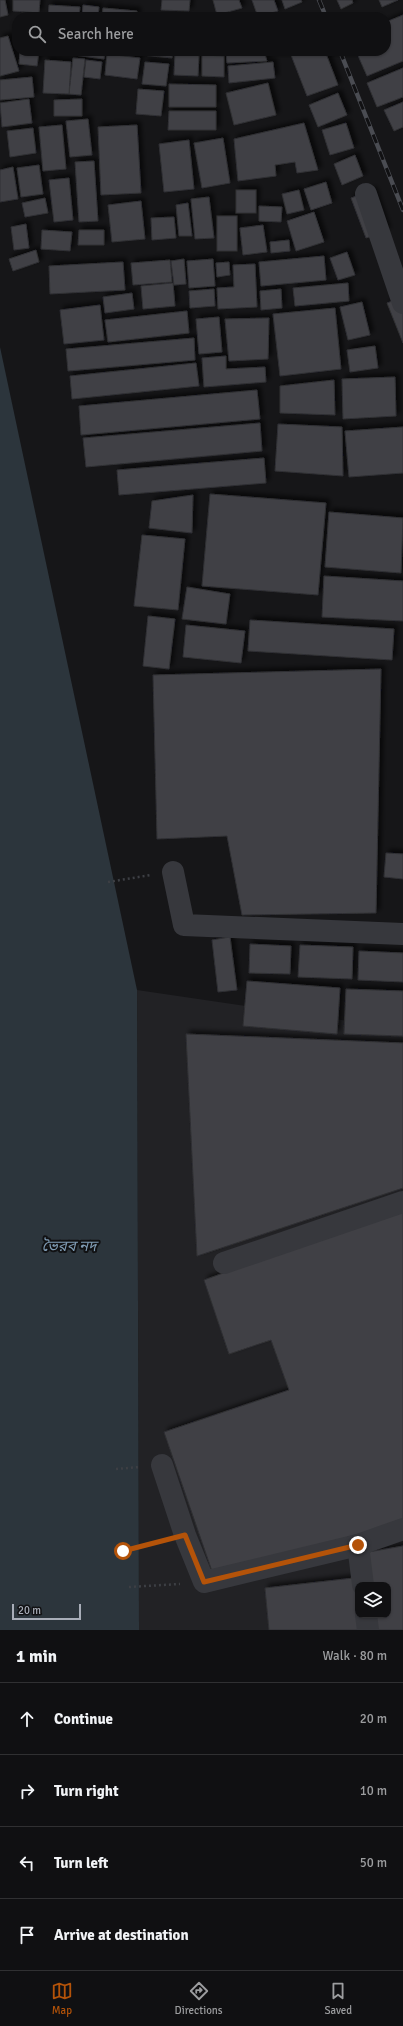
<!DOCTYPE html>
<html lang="en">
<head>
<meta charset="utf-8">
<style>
  :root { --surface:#101012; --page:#19191b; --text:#f1f3f6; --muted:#9c9d9f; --line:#303032; --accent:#b45309 }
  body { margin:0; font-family:Signika,"Noto Sans Bengali",sans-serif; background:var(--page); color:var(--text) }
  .controls { position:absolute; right:12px; bottom:12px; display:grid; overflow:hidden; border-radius:8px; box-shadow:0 1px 3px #0004 }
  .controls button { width:36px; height:36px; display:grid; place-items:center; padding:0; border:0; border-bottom:1px solid var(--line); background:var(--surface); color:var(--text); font:20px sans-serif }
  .scale { position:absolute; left:12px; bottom:10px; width:69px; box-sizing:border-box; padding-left:4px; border:2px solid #a8adb8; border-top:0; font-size:11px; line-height:14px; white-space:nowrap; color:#a8adb8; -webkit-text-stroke:3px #111113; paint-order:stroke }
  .stop { position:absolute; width:12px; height:12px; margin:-9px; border:3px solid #b45309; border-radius:50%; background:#fff }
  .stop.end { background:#b45309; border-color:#fff; box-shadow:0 1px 4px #0008 }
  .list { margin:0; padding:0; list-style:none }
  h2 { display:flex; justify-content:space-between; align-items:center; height:52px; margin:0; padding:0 16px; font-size:17px }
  h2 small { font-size:13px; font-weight:400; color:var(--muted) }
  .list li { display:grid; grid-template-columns:26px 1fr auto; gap:12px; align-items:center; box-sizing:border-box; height:72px; padding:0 16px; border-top:1px solid var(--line) }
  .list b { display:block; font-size:15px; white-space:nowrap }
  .list em { font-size:13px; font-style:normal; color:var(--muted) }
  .icon { flex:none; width:22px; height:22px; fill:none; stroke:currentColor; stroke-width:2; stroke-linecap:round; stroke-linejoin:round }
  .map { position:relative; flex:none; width:403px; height:1630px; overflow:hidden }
  .search { position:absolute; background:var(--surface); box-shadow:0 1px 3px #0004; left:12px; right:12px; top:12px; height:44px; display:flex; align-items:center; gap:10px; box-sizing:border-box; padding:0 14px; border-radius:16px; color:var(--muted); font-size:15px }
  .sheet { height:340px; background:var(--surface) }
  nav { display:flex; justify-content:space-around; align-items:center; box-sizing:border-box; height:56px; border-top:1px solid var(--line); background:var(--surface); font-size:11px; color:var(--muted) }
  nav a { display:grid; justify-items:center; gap:2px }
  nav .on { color:var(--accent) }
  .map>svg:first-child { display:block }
</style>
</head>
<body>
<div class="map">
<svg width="403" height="1630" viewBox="0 0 403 1630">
  <defs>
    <filter id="shadow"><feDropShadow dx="3.5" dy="-3.5" stdDeviation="2" flood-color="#0009"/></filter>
  </defs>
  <rect width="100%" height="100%" fill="#161618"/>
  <path fill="#222225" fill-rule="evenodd" d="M137,990L403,1029V1630H139ZM358,1585H388V1615H358Z"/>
  <path fill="#2c353c" d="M0,347L137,990L139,1630H0Z"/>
  <g fill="#404145" stroke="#303034" filter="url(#shadow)">
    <path d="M0,0H5L8,15L0,17Z"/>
    <path d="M13,0H40L39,13L13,11Z"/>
    <path d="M162,0H190L189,11L161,10Z"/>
    <path d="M213,0H239L242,8L217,15Z"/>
    <path d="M252,0H274L278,11L258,17Z"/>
    <path d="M282,0H301L302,2L285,9Z"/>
    <path d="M337,0H352L353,3L341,9Z"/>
    <path d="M379,0H398L382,7Z"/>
    <path d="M49,5L80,7L79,17H48Z"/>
    <path d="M83,5L99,7L98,17H82Z"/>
    <path d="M103,8L137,11V17H102Z"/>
    <path d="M403,15V61L367,76L356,51H386V22Z"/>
    <path d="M8,36L19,71L0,76V38Z"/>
    <path d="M20,51H39L37,66L19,64Z"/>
    <path d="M44,51H69L68,55Z"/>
    <path d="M75,51H105L104,59L74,55Z"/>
    <path d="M142,51H173L172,58L141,55Z"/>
    <path d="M226,51H264L267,61L227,63Z"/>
    <path d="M302,51H325L338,85L307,96L291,55Z"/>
    <path d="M175,53L199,55L198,76L174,75Z"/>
    <path d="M107,54L140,58L137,79L105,75Z"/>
    <path d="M202,55L224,56V77L202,76Z"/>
    <path d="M73,58L85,59L81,95L69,94Z"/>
    <path d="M45,60L71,62L69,94L43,93Z"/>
    <path d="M86,60L102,62L100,79L84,77Z"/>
    <path d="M145,62L169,64L166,86L142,84Z"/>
    <path d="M273,62L275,78L229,83L228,66Z"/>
    <path d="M403,68V97L377,107L367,83Z"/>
    <path d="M32,77L34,97L0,100V80Z"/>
    <path d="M268,83L276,115L234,125L226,93Z"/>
    <path d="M169,84L216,85V107H169Z"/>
    <path d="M138,89L164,91L161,116L136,114Z"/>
    <path d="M338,93L347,115L318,127L309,105Z"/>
    <path d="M29,99L32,123L2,127L0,103Z"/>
    <path d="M82,99V116H54V100Z"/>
    <path d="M403,102V127L394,131L384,110Z"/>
    <path d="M169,111H216V130H168Z"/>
    <path d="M88,119L92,155L70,157L66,121Z"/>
    <path d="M304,123L318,170L297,173L295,162L275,165L276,176L238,181L234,139Z"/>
    <path d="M346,123L354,148L330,155L322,130Z"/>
    <path d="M62,125L66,169L43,171L39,127Z"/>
    <path d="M137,125L141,193L101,195L98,127Z"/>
    <path d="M33,128L36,153L10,157L7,131Z"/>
    <path d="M223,138L230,183L202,188L194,143Z"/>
    <path d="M189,140L194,189L164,192L159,144Z"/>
    <path d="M355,155L363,176L342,185L334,164Z"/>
    <path d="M94,161L98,221L79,222L75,162Z"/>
    <path d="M39,165L43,194L21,197L17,168Z"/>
    <path d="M13,167L18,199L0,202V170Z"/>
    <path d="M69,178L73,220L54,222L49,180Z"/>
    <path d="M326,182L332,203L311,210L304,189Z"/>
    <rect x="236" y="190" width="20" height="23"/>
    <path d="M299,190L304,210L287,214L282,194Z"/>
    <path d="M373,190L387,231L366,238L351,198Z"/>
    <path d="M209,197L214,238L195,239L191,199Z"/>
    <path d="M45,198L48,213L25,217L22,203Z"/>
    <path d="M141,201L145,239L112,242L108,205Z"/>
    <path d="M188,203L192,236H179L176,205Z"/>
    <path d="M259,206L282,207L281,222L259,221Z"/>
    <path d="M314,212L324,242L296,251L287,221Z"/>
    <rect x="217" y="216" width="20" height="35"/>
    <path d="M174,217L176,238L152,240L151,218Z"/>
    <path d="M26,224L29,248L14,250L11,227Z"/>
    <path d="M263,225L267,252L243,255L240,228Z"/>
    <path d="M42,230L72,232L70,251L41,249Z"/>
    <path d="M79,230H104V245H78Z"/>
    <path d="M289,240L290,251L271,253L270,242Z"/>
    <path d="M36,250L39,262L13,271L9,259Z"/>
    <path d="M347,252L355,275L338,280L330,258Z"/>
    <path d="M324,256L326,280L261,286L259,262Z"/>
    <path d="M184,259L186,284L174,285L171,261Z"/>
    <path d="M213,259L215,286L189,288L187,261Z"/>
    <path d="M170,260L172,282L133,285L131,263Z"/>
    <path d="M123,262L125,290L50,294L49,266Z"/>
    <path d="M229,262L230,275L217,277L216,263Z"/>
    <path d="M255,264L257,307L218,309L217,288L234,287L233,265Z"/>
    <path d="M173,283L175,306L143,309L141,286Z"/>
    <path d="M348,283L349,301L295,306L293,288Z"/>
    <path d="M214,289L215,306L190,308L189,291Z"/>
    <path d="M281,289L282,308L261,310L260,291Z"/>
    <path d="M132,293L134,309L105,313L103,297Z"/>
    <path d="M403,297V343L387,303Z"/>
    <path d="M362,302L370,335L348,340L340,307Z"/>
    <path d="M100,305L104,340L64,344L60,310Z"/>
    <path d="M335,308L341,369L280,376L273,314Z"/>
    <path d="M187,311L189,333L108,342L105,320Z"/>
    <path d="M219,317L222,352L199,354L196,319Z"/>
    <path d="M269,318L268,359L229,361L225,319Z"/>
    <path d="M194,338L195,360L68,371L66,349Z"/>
    <path d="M375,346L378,368L350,372L347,350Z"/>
    <path d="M226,356V369L265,367L266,382L204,387L202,358Z"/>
    <path d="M196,363L199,386L72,399L70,376Z"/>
    <path d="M395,377L396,416L343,419L342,379Z"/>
    <path d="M334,380L335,415L280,413V386Z"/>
    <path d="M257,390L260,419L81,435L79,406Z"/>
    <path d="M260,423L262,451L86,467L83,438Z"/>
    <path d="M278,424L342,427L343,476L275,471Z"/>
    <path d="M403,427V473L349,477L345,431Z"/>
    <path d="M264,458L266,483L119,495L117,470Z"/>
    <path d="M210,494L326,503L318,595L202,586Z"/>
    <path d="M193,495L192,533L149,528L152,501Z"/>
    <path d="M329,512L403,518L401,573L325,567Z"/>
    <path d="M142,535L185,539L178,610L134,606Z"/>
    <path d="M324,576L403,581V621L322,617Z"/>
    <path d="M187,587L230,594L226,624L182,619Z"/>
    <path d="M148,616L175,619L169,669L143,666Z"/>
    <path d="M250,620L394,629L392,660L248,651Z"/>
    <path d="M186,625L245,631L241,663L183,657Z"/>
    <path d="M381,669L376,913L242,915L227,836L157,839L153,675Z"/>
    <path d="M386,853L403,854V879L384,877Z"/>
    <path d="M230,937L237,990L218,992L212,940Z"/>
    <path d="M250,944L291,946L290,974L249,973Z"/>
    <path d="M300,945L353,947L352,979L298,977Z"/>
    <path d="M359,951L403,953V982L358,980Z"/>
    <path d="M247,981L340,988L337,1034L243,1026Z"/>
    <path d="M346,989L403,991V1036L344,1034Z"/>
    <path d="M186,1034L403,1043V1188L197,1256Z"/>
    <path d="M403,1208V1519L370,1531L213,1574L164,1432L289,1390L271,1340L229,1354L204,1280Z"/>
    <path d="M403,1546V1630H373L371,1615H388V1585H367L363,1553Z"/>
    <path d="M354,1578L360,1630H269L265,1588Z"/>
  </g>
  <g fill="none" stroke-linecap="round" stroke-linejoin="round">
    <g stroke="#3d3f44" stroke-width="2.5" stroke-dasharray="2 3" stroke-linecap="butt">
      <path d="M108,882L151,875"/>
      <path d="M116,1469L140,1467"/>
      <path d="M123,1551L163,1540"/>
      <path d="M129,1587L180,1584"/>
    </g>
    <g stroke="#37383d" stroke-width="22">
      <path d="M366,194L403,303"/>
      <path d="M173,872L184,925L403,934"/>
      <path d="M224,1263L403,1202"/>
      <path d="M162,1465L185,1535L204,1582L358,1545L403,1529"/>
      <path d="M358,1545L363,1585"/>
      <path d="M366,1615L368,1630"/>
    </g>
    <g stroke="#4a4c52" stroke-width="4.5">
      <g id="rail">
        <path d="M319,0L326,17"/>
        <path d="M340,51L403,210"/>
      </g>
    </g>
    <use href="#rail" stroke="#111113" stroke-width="3" stroke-dasharray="9" stroke-linecap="butt"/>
  </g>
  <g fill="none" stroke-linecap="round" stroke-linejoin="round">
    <path stroke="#b45309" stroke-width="5" d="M123,1551L185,1535L204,1582L358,1545"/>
  </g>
  <g text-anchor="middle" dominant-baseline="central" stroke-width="4" stroke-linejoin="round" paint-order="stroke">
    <g font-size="15" font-style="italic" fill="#7f9bb3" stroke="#111113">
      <text x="69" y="1246">ভৈরব নদ</text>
    </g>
  </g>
</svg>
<div class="controls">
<button><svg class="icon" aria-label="layers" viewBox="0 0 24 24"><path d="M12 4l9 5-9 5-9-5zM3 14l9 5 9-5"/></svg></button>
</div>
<div class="scale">20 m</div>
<div class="stop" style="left:123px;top:1551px"></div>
<div class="stop end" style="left:358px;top:1545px"></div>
<div class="search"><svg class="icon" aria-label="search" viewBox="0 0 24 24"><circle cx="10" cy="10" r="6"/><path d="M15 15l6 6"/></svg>Search here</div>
</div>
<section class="sheet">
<h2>1 min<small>Walk · 80 m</small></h2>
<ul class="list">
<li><svg class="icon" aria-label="ahead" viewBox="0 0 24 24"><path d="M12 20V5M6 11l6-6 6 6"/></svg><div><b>Continue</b></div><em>20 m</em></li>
<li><svg class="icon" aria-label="right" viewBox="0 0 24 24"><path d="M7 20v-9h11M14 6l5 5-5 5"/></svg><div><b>Turn right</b></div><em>10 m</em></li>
<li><svg class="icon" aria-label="left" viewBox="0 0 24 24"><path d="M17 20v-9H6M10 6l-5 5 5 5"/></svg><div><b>Turn left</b></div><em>50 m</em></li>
<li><svg class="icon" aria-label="arrive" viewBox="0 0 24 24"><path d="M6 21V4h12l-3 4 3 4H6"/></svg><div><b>Arrive at destination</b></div></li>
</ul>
</section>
<nav>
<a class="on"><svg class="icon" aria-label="map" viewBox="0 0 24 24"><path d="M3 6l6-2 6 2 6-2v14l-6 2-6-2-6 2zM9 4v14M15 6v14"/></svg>Map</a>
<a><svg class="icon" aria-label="directions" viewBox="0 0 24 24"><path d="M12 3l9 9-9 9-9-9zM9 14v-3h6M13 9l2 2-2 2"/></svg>Directions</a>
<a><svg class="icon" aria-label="saved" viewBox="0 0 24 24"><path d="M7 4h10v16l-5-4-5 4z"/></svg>Saved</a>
</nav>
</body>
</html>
